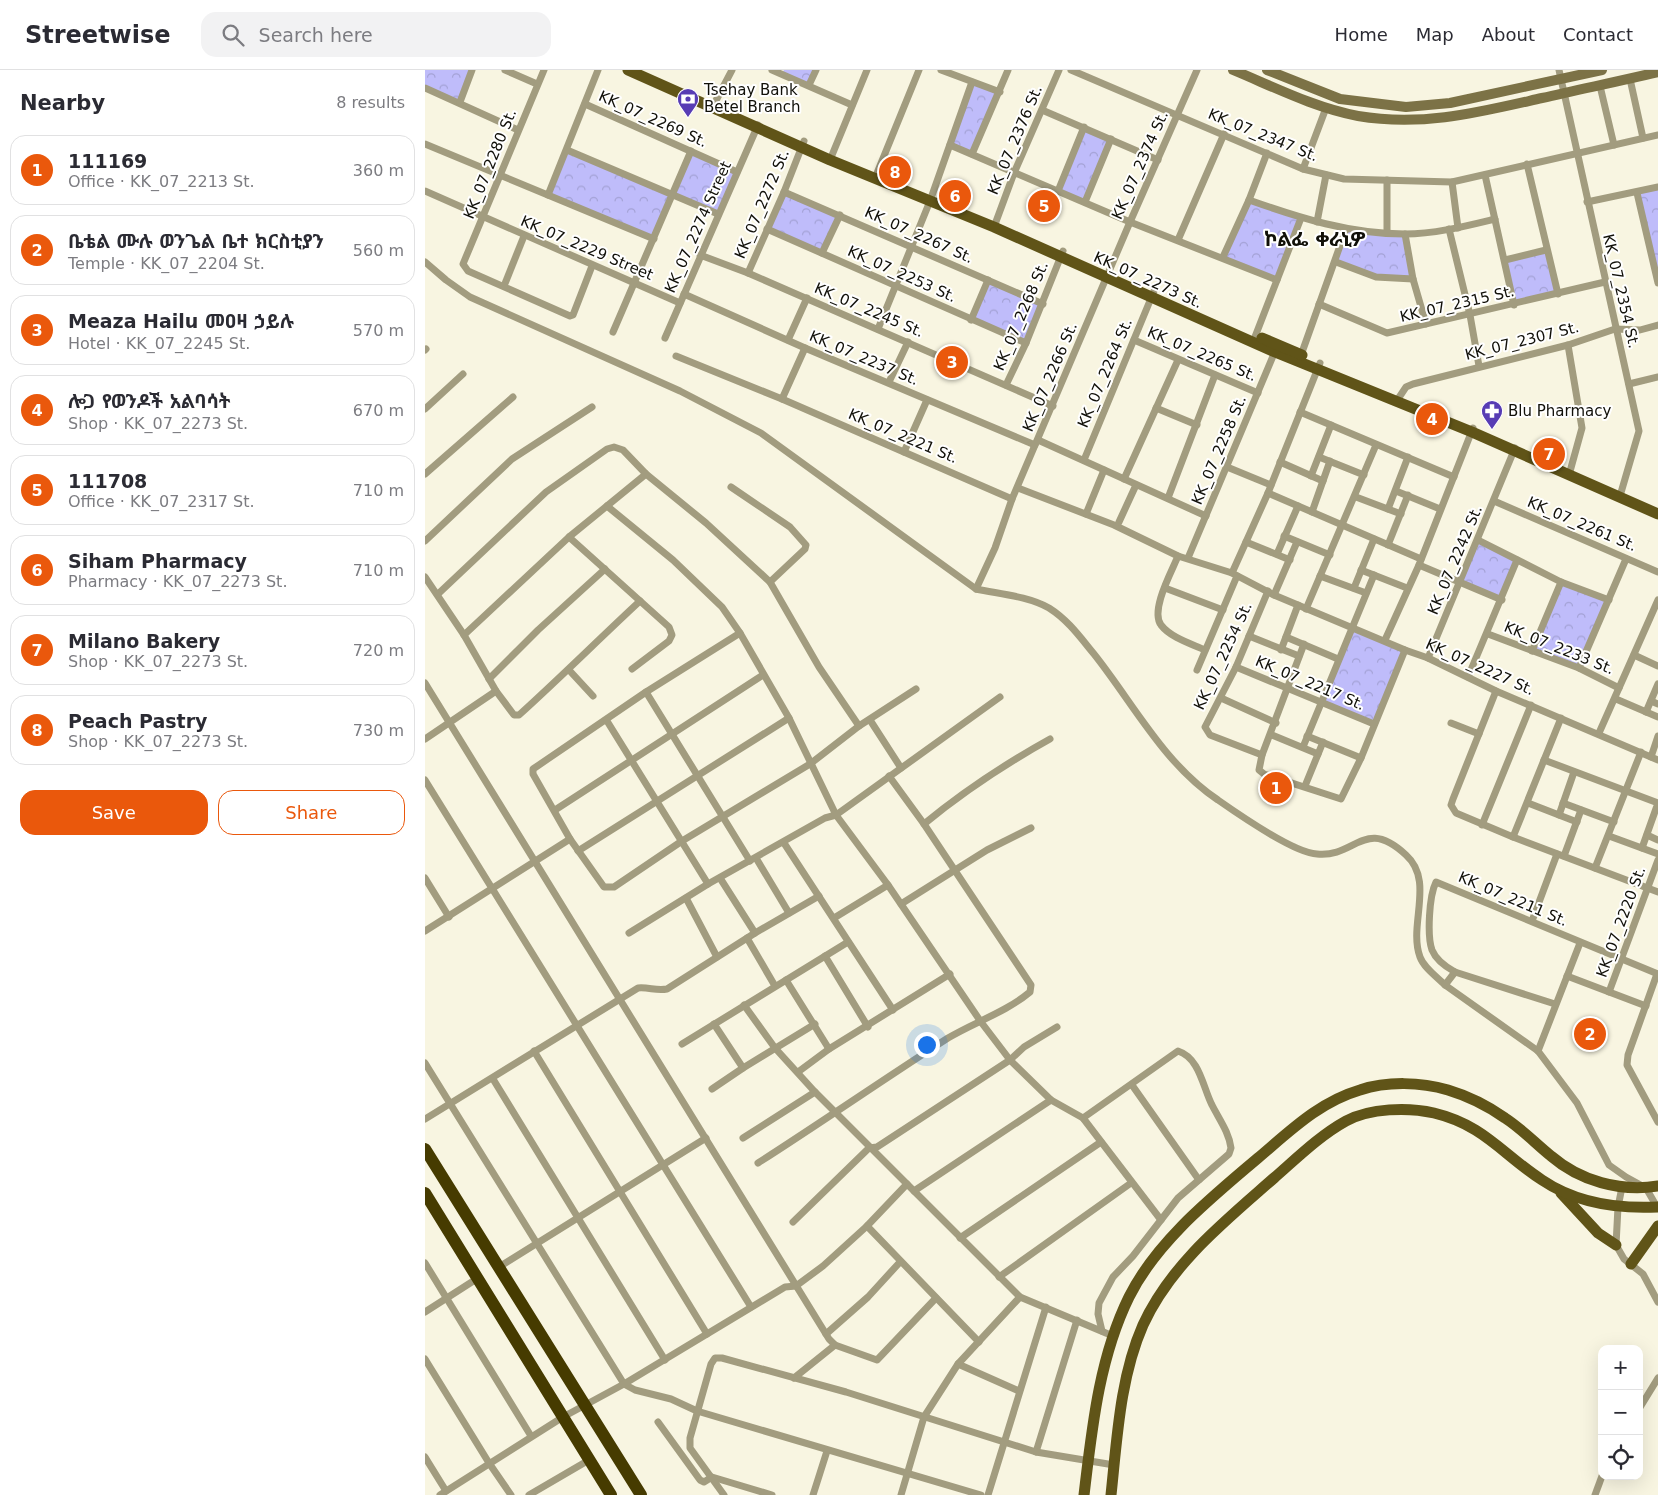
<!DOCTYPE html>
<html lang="en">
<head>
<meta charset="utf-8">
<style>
  :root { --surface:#fff; --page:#f2f2f3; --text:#2b2b33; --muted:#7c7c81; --line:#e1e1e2; --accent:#ea580c }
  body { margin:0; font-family:"DejaVu Sans","Noto Sans Ethiopic",sans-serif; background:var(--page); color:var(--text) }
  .controls { position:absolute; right:15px; bottom:15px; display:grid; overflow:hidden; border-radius:10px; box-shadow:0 5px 20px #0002 }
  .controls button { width:45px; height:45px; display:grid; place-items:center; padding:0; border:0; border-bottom:1px solid var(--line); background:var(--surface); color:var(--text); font:25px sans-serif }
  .you { position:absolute; left:501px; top:974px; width:18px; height:18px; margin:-12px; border:4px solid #fff; border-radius:50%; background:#1a73e8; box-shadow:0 0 0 8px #1a73e833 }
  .badge { display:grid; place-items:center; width:32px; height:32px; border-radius:50%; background:var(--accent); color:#fff; font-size:16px; font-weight:700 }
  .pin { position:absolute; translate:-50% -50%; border:2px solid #fff; box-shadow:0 1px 5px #0006 }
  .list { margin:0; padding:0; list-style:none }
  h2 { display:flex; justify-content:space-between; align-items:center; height:65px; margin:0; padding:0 20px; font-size:21px }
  h2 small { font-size:16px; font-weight:400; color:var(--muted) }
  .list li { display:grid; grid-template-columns:32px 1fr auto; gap:15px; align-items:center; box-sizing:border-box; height:70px; margin:0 10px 10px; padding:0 10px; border:1px solid var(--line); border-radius:15px }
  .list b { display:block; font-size:19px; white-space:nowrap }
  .list p { margin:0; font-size:16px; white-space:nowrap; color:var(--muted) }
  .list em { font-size:16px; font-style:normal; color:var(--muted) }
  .actions { display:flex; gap:10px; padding:15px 20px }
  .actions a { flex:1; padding:11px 0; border:1px solid var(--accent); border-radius:15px; text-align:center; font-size:18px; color:var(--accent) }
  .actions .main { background:var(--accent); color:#fff }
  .icon { flex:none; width:28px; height:28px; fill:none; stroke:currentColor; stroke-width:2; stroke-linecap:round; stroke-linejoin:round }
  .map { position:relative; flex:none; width:1233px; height:1425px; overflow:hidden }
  header { display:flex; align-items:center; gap:30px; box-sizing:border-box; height:70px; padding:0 25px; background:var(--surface); border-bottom:1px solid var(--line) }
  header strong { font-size:24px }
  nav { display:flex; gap:28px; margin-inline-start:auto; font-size:18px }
  .search { width:350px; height:45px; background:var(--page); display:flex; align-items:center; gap:12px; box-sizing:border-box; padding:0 18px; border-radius:15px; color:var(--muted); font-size:19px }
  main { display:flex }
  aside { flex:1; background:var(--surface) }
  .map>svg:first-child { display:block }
</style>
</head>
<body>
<header>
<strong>Streetwise</strong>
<div class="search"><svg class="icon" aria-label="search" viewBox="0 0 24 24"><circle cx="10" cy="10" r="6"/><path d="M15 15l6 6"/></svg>Search here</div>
<nav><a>Home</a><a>Map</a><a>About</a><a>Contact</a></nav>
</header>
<main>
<aside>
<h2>Nearby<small>8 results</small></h2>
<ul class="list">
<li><span class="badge">1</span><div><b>111169</b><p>Office · KK_07_2213 St.</p></div><em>360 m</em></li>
<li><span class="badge">2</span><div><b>ቤቴል ሙሉ ወንጌል ቤተ ክርስቲያን</b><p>Temple · KK_07_2204 St.</p></div><em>560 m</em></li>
<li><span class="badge">3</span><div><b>Meaza Hailu መዐዛ ኃይሉ</b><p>Hotel · KK_07_2245 St.</p></div><em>570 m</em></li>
<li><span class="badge">4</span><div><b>ሎጋ የወንዶች አልባሳት</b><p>Shop · KK_07_2273 St.</p></div><em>670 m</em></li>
<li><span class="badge">5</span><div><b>111708</b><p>Office · KK_07_2317 St.</p></div><em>710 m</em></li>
<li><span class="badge">6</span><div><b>Siham Pharmacy</b><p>Pharmacy · KK_07_2273 St.</p></div><em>710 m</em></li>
<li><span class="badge">7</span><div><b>Milano Bakery</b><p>Shop · KK_07_2273 St.</p></div><em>720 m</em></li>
<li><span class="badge">8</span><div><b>Peach Pastry</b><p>Shop · KK_07_2273 St.</p></div><em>730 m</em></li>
</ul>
<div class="actions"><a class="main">Save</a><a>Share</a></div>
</aside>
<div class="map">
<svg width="1233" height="1425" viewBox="0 0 1233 1425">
  <defs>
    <pattern id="park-crowns" width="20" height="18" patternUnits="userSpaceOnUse" patternTransform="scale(1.25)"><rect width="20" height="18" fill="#bfbcfa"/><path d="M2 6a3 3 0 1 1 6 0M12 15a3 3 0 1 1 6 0" fill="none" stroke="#a3a1d5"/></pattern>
  </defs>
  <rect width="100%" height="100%" fill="#f8f5e1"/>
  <g fill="url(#park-crowns)">
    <path d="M0,0H47L35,32L0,17Z"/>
    <path d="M359,0H391L384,15L357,3Z"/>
    <path d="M547,12L575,22L547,84L525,75Z"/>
    <path d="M659,57L686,69L660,132L633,121Z"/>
    <path d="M142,80L247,123L266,81L312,102L293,144L247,123L229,169L123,125Z"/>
    <path d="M1233,117V203L1212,123Z"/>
    <path d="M359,122L415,145L397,183L342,159Z"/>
    <path d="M824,130L876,148L852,210L798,187Z"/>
    <path d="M921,159L980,164L988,209H951L911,192Z"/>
    <path d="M1121,180L1133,224L1089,235L1080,190Z"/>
    <path d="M563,210L618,234L601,273L546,250Z"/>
    <path d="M1053,470L1092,490L1077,530L1036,513Z"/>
    <path d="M1136,512L1184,530L1154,598L1107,581Z"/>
    <path d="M927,557L980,580L951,653L896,632Z"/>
  </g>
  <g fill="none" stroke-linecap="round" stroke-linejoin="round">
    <g stroke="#a29c7f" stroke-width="7">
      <path d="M80,0L112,14"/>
      <path d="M119,0L38,194L43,201L145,246L148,245L167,196"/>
      <path d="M347,0L427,35"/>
      <path d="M516,0L575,22"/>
      <path d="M646,0L878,99L919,109L1027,112L1233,65"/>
      <path d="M772,0L705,152L587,429L570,478L551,519C574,524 603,526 624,538C643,550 655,567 669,584C708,633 739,694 793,730C813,744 869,783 892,784C931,788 939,746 981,785C1010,811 983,855 995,887C999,898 1012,907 1020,915"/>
      <path d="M1134,0L1214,361L1195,426"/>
      <path d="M1205,9L1218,68"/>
      <path d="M384,15L391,0"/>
      <path d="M1175,16L1189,75"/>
      <path d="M0,18L93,60"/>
      <path d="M35,32L47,0"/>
      <path d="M160,34L312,102"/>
      <path d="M287,38L307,0"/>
      <path d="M617,40L733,90"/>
      <path d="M0,74L229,169"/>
      <path d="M525,75L705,152L852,210"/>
      <path d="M142,80L293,144"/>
      <path d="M547,84L583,0"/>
      <path d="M405,90L442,0"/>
      <path d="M1102,94L1133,224"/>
      <path d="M878,99L901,38"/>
      <path d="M1060,105L1089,235"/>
      <path d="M450,108L494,0"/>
      <path d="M962,110V163"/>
      <path d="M1027,112L1033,158"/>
      <path d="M0,121L255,233"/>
      <path d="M633,121L659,57"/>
      <path d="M359,122L618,234"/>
      <path d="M1212,123L1233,213"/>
      <path d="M123,125L173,0"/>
      <path d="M824,130C875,148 925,164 980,164C1010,164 1041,156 1070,149"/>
      <path d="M660,132L686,69"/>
      <path d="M1162,132L1233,117"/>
      <path d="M892,152L901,105"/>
      <path d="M569,157L589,103L634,0"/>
      <path d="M342,159L601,273"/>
      <path d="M1024,159L1045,245L1054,296"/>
      <path d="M980,164L988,209L1001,254"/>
      <path d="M753,170L799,64"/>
      <path d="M397,183L415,145"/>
      <path d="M275,185L323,203L628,336"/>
      <path d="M798,187L824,130L842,83"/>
      <path d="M1080,190L1121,180"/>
      <path d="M0,192L21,210L45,227L255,321L336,363L551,519"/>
      <path d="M911,192L951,207L988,209"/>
      <path d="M323,203L359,122L379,71"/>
      <path d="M79,216L99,166"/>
      <path d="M259,224L380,278L610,375"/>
      <path d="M894,234L962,263L1180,212"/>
      <path d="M546,250L563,210"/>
      <path d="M453,259L505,131L547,12"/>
      <path d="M188,262L266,81"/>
      <path d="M240,268L333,55"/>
      <path d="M363,270L382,228"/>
      <path d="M709,270L833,323"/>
      <path d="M828,272L876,148"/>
      <path d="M1143,275L1157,358L1144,405"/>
      <path d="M0,280L1,279"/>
      <path d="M251,286L357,329L587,429"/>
      <path d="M875,288L921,159"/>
      <path d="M464,312L483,272"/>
      <path d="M1204,314L1233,307"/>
      <path d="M581,315L601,273L638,181"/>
      <path d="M357,329L380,278"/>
      <path d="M971,332L981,317L988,314L1143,275L1190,259L1215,260L1233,255"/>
      <path d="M731,338L772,355"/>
      <path d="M0,339L38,304"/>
      <path d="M875,342L1029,407"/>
      <path d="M613,370L781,446"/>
      <path d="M479,382L502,330"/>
      <path d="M894,387L939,405"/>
      <path d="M659,390L729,221"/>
      <path d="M855,392L898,411"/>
      <path d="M802,397L846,415"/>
      <path d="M0,404L88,327"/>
      <path d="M886,406L906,355"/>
      <path d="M699,409L753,290"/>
      <path d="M306,417L365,457L381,475L380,479L345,512"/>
      <path d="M593,418L689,455L753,486L807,503L849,525L980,580L1003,588L1071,621L1233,690"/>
      <path d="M971,421L1015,439"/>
      <path d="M843,423L996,489"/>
      <path d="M931,427L976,444"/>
      <path d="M743,428L790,305"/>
      <path d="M1069,431L1233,502"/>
      <path d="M182,436L248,490L297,537L315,563L364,648L411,745L463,815L556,952L585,990L626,1030L658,1048L736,1150"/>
      <path d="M963,439L983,387"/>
      <path d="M887,442L905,391"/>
      <path d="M661,444L679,400"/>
      <path d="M694,452L711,415"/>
      <path d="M859,466L905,485"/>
      <path d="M144,467L244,557L247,565L244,571L207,599"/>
      <path d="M1053,470L1136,512L1184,530"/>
      <path d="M0,471L87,389L167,337"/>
      <path d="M821,472L865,490"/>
      <path d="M963,475L983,425"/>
      <path d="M852,484L873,436"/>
      <path d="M753,486C747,501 725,540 736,555C746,568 767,574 780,580"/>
      <path d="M763,488L851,279"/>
      <path d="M994,495L1077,530"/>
      <path d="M936,500L982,518"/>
      <path d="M807,503L843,423L895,293"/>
      <path d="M895,506L941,523"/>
      <path d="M0,507L39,565L71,621L89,645H94C135,608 174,569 215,531"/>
      <path d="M740,518L798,540"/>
      <path d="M929,518L949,469"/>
      <path d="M13,524L121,422L182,379L189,377L198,380L221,404L281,453L345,512L394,597L434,656"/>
      <path d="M849,525L872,472"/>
      <path d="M881,539L951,375"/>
      <path d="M315,563L221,622L108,699V704L145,769L179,817H189L257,771L385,694L434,656L491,619"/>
      <path d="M1063,564L1154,598L1194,618"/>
      <path d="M39,565L144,467L221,404"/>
      <path d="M824,566L874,586"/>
      <path d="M861,567L913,589"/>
      <path d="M960,570L994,495L1048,358"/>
      <path d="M879,574L837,685L834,700L839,704L916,729L936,688L980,580"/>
      <path d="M856,580L873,535"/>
      <path d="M1107,581L1136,512"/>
      <path d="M1209,585L1233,596"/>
      <path d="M1003,588L1090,378"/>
      <path d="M811,597L949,654"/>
      <path d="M1154,598L1201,489"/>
      <path d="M144,600L168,626"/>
      <path d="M772,600L812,506"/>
      <path d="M1043,607L1092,490"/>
      <path d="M64,609L113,560L180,499"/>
      <path d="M0,613L404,1269L410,1275L452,1290L511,1228"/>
      <path d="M1071,621L1028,729L1026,735L1031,743L1088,767L1233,822"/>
      <path d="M221,622L325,791"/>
      <path d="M796,628L851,653"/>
      <path d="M1191,629L1233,647"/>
      <path d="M1226,631L1233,634"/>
      <path d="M1221,642L1233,614"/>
      <path d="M445,650L476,698"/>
      <path d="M182,651L283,814"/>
      <path d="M1026,653L1054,664"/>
      <path d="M1174,663L1233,530"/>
      <path d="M847,665L893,684"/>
      <path d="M882,666L936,688"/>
      <path d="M0,669L71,621"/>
      <path d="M878,677L949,505"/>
      <path d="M837,685L785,665L780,657L811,597L843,521"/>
      <path d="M1226,687L1233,666"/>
      <path d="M1119,690L1233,733L1217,778"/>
      <path d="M0,710L326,1237"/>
      <path d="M880,716L898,672"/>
      <path d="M1103,733L1152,752"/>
      <path d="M1138,733L1189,752"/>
      <path d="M130,740L338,605"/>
      <path d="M1134,745L1149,702"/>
      <path d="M499,754C539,721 580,694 625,669"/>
      <path d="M1057,755L1106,635"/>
      <path d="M1222,765L1233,770"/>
      <path d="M1184,766L1233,784"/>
      <path d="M1088,767L1136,648"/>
      <path d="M359,773L468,940"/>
      <path d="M153,781L364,648"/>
      <path d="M1139,786L1156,740"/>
      <path d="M331,788L364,843"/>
      <path d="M1170,798L1216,682"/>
      <path d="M0,808L24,847"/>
      <path d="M295,808L330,863"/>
      <path d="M261,828L292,887"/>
      <path d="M476,834L562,780L606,758"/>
      <path d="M409,848L463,815"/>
      <path d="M1107,851L1132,784"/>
      <path d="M0,861L145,769"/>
      <path d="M204,863L283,814L400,748L411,745L575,627"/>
      <path d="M322,868L350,916"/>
      <path d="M400,886L443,957"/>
      <path d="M1030,902L1020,915L1113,981L1152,1033L1184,1095L1201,1107L1221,1118L1232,1137"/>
      <path d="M1232,904L1203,985L1202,995L1233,1052"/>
      <path d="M1142,906L1221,936"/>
      <path d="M361,910L404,979"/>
      <path d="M1184,922L1233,790"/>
      <path d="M1130,934L1030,902C1021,897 1011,890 1007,880C1002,866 1004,826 1011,812L1233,904"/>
      <path d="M319,935L350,978L390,1022L595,1227L688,1266"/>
      <path d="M289,954L318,998"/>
      <path d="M257,974L423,872"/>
      <path d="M109,981L282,1264"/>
      <path d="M1113,981L1155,873"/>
      <path d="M0,993L199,1314L210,1320L246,1329L272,1341L556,1425"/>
      <path d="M373,1002L404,979L525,904"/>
      <path d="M68,1009L240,1290"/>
      <path d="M707,1015L774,1110"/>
      <path d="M287,1019L318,998L390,954"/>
      <path d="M658,1048L753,981C775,988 778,1018 787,1035C794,1049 804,1062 806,1078L804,1084L753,1128L708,1186L688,1207L674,1233L673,1244L677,1261"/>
      <path d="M0,1049L213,918C224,917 231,921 242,919L330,863L394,826"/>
      <path d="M318,1068L390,1022"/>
      <path d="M333,1093C397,1052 459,1009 523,968C550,952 581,942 605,922L606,915L499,754L464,706"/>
      <path d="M1197,1117L1193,1137L1191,1175L1199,1189L1218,1204L1233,1232"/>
      <path d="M489,1121L626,1030"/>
      <path d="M368,1152L444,1078L452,1077L585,990L599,977L632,957"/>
      <path d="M442,1156L554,1272"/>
      <path d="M535,1168L676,1072"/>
      <path d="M0,1193L106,1366"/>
      <path d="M74,1197L281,1068"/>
      <path d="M574,1207L706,1113"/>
      <path d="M0,1242L53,1208"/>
      <path d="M401,1264L443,1227L475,1192"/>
      <path d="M0,1289L64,1393L86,1425"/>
      <path d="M533,1294L594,1321"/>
      <path d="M369,1308L410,1275"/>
      <path d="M1214,1339L1233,1308"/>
      <path d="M233,1352L275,1410L279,1412L287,1407L347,1425"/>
      <path d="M611,1382L652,1250"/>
      <path d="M0,1387L21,1421"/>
      <path d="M15,1425L138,1347L199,1314L360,1217L371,1216L398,1196L442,1156L482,1114"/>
      <path d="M104,1425L164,1390"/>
      <path d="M299,1425L265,1378V1368L286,1294L290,1288H297L421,1322L611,1382L689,1395"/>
      <path d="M388,1425L402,1381"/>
      <path d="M476,1425L499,1347L533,1294L595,1227"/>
      <path d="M563,1425L621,1237"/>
      <path d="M1170,1425L1177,1406"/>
    </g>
    <g stroke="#7c7246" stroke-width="10">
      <path d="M808,0C849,17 890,38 933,46C998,57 1055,42 1117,28C1156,19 1195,11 1233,2"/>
      <path d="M842,0L915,29L981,37L1025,33L1177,0"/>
    </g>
    <g stroke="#605418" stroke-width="11">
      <path d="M203,0L405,90L569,157L850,282L1047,362L1233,444"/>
      <path d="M837,268L877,285"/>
      <path d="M1136,1123L1173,1163L1191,1175"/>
      <path d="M1206,1194L1233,1156"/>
      <path d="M659,1425C667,1358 674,1288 704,1227C732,1171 786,1128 833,1088C865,1061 894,1032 935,1020C962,1011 996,1012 1023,1020C1043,1026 1063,1036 1080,1048C1097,1059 1111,1074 1126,1086C1155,1111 1195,1122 1233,1116"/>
      <path d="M686,1425C692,1369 695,1307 718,1255C746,1194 799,1152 849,1108C872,1088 894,1066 921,1051C945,1038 983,1037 1009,1043C1059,1055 1077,1084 1117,1110C1151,1133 1193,1139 1233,1137"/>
    </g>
    <g stroke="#463b00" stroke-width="12">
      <path d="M0,1079L216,1425"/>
      <path d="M0,1123L186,1425"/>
    </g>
  </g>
  <defs>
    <g id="bank-pin" transform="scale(1.125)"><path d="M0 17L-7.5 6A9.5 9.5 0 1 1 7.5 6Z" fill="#573cb4" stroke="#fff"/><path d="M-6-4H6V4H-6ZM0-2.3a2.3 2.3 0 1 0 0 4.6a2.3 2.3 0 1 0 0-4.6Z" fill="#fff"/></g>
    <g id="pharmacy-pin" transform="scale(1.125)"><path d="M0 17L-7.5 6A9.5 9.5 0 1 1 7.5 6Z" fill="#573cb4" stroke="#fff"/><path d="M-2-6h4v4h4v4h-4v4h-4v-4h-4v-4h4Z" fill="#fff"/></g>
  </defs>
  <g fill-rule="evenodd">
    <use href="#bank-pin" x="263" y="29"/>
    <use href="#pharmacy-pin" x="1067" y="341"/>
  </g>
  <g text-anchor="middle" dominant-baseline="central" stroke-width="4" stroke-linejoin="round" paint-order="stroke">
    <g font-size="15" fill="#111009" stroke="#fff" text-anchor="start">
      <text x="279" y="20">Tsehay Bank<tspan x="279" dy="17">Betel Branch</tspan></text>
      <text x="1083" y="341">Blu Pharmacy</text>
    </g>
    <g font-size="15" fill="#111009" stroke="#fff">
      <text transform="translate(228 49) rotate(24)">KK_07_2269 St.</text>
      <text transform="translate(838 65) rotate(22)">KK_07_2347 St.</text>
      <text transform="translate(590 70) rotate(-67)">KK_07_2376 St.</text>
      <text transform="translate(65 94) rotate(-68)">KK_07_2280 St.</text>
      <text transform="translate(715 95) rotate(-66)">KK_07_2374 St.</text>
      <text transform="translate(337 134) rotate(-67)">KK_07_2272 St.</text>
      <text transform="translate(273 157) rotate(-66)">KK_07_2274 Street</text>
      <text transform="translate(494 165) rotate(24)">KK_07_2267 St.</text>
      <text transform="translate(162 178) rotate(23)">KK_07_2229 Street</text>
      <text transform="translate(477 204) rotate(24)">KK_07_2253 St.</text>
      <text transform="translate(723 210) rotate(24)">KK_07_2273 St.</text>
      <text transform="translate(1196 221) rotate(77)">KK_07_2354 St.</text>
      <text transform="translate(1032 234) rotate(-13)">KK_07_2315 St.</text>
      <text transform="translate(444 240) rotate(23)">KK_07_2245 St.</text>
      <text transform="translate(596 246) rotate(-67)">KK_07_2268 St.</text>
      <text transform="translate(1097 271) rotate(-14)">KK_07_2307 St.</text>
      <text transform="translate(777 284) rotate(23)">KK_07_2265 St.</text>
      <text transform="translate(439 288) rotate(23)">KK_07_2237 St.</text>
      <text transform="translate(680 303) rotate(-67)">KK_07_2264 St.</text>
      <text transform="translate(625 307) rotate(-67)">KK_07_2266 St.</text>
      <text transform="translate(478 366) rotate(23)">KK_07_2221 St.</text>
      <text transform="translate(794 380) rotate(-67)">KK_07_2258 St.</text>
      <text transform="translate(1157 454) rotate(23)">KK_07_2261 St.</text>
      <text transform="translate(1030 490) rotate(-67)">KK_07_2242 St.</text>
      <text transform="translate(1134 578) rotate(22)">KK_07_2233 St.</text>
      <text transform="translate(798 586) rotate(-65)">KK_07_2254 St.</text>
      <text transform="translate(1055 597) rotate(24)">KK_07_2227 St.</text>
      <text transform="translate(885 613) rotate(23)">KK_07_2217 St.</text>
      <text transform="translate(1088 829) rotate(23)">KK_07_2211 St.</text>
      <text transform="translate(1196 852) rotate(-70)">KK_07_2220 St.</text>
    </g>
    <g font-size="20" font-weight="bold" fill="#111009" stroke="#fff">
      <text x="890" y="169">ኮልፌ ቀራኒዎ</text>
    </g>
  </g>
</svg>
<div class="controls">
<button>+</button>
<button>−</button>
<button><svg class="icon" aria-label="locate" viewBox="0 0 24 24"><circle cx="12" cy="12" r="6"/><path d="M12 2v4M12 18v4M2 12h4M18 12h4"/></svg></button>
</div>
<div class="you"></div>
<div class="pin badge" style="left:851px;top:718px">1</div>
<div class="pin badge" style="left:1165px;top:964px">2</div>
<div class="pin badge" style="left:527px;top:292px">3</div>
<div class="pin badge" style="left:1007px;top:349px">4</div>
<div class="pin badge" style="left:619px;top:136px">5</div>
<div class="pin badge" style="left:530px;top:126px">6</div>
<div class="pin badge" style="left:1124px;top:384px">7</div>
<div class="pin badge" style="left:470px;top:102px">8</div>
</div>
</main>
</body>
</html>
